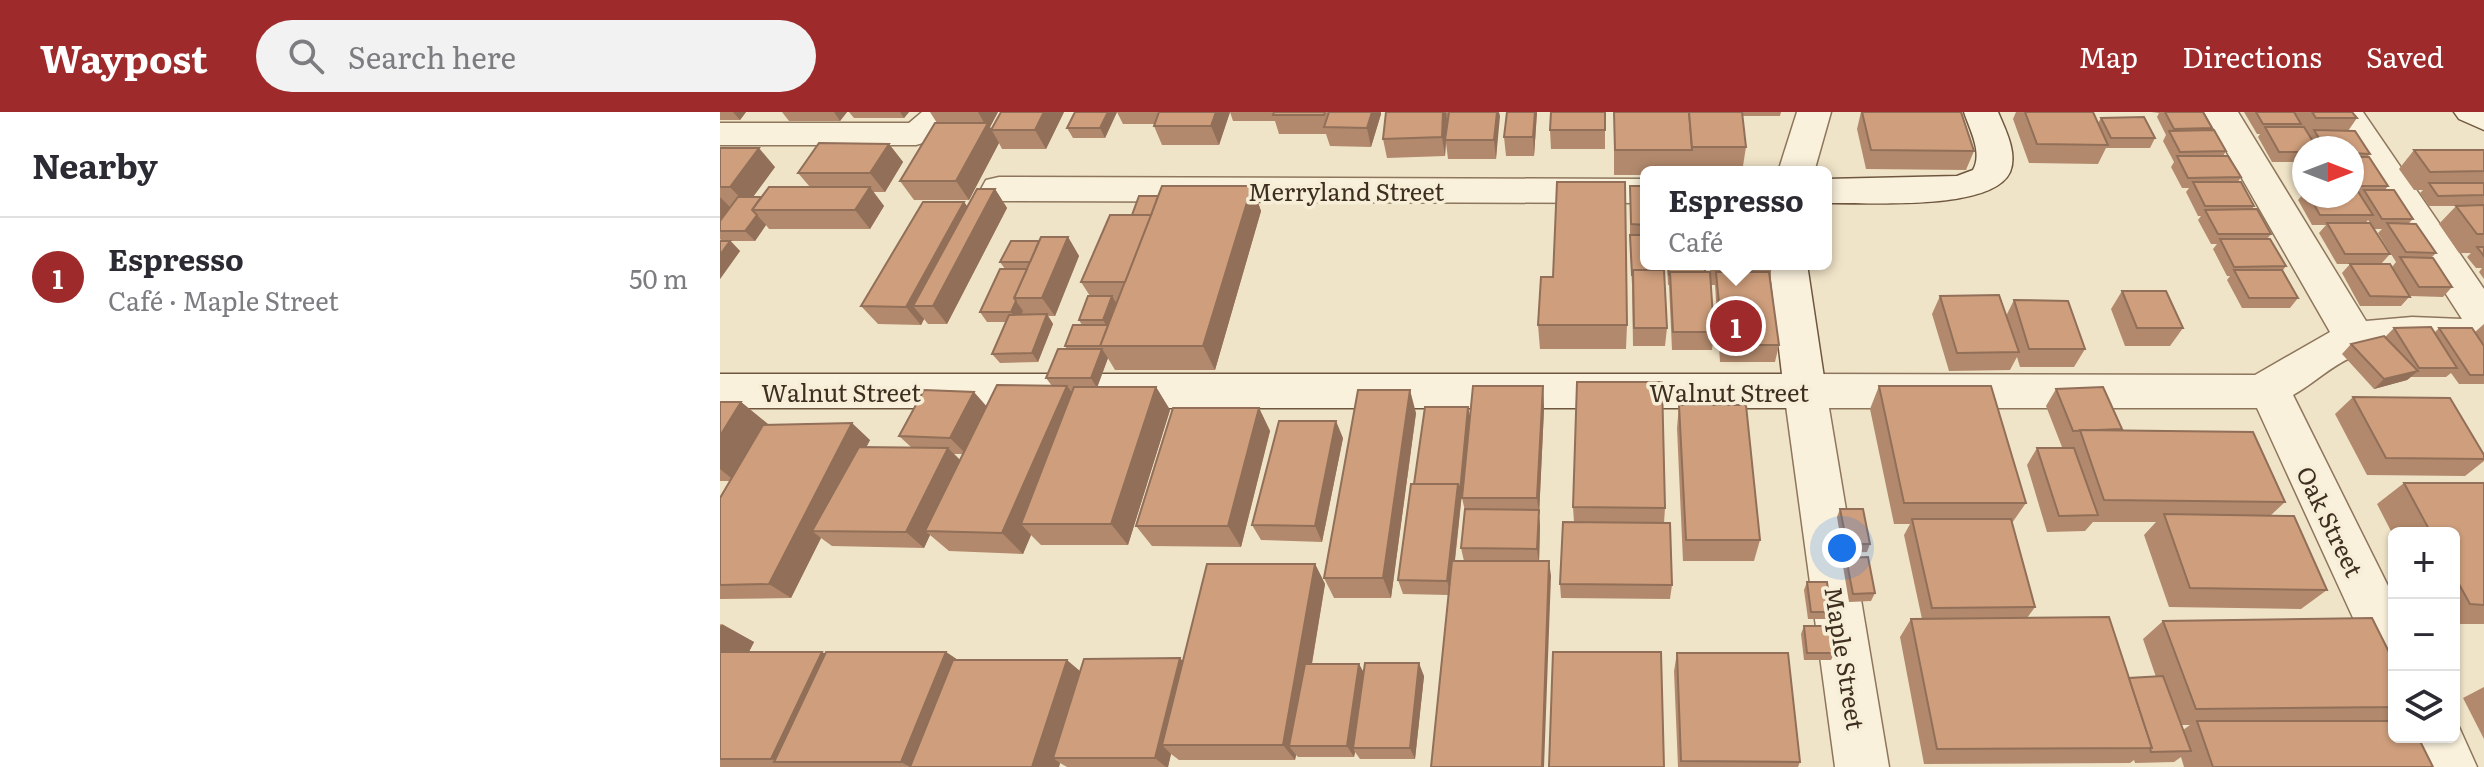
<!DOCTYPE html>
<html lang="en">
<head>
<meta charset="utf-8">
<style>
  :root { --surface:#fff; --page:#f2f2f3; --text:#2b2b33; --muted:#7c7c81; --line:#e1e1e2; --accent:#9e2a2b }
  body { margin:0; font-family:Literata,serif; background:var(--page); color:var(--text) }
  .controls { position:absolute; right:24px; bottom:24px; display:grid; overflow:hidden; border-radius:12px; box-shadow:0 2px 6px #0004 }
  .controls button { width:72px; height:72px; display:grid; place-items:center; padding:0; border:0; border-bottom:2px solid var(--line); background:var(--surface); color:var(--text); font:40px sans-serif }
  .compass { position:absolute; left:1572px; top:24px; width:72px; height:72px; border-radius:50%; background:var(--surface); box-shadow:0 2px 6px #0004; rotate:90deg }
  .you { position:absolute; left:1122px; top:436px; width:28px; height:28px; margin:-20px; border:6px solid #fff; border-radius:50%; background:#1a73e8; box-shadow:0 0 0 12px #1a73e833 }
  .badge { display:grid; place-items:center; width:52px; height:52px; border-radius:50%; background:var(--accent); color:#fff; font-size:26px; font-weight:700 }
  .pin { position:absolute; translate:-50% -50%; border:4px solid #fff; box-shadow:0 2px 8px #0006 }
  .popup { position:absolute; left:920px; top:54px; width:192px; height:104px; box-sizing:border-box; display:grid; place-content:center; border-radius:12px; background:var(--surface); filter:drop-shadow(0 2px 6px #0005); font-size:26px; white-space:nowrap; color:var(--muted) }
  .popup b { font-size:30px; color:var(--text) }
  .popup::after { content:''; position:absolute; left:50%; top:100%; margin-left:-16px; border:16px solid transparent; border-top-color:var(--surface) }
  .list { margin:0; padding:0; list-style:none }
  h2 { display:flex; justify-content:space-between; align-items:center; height:104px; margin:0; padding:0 32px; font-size:34px }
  h2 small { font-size:26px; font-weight:400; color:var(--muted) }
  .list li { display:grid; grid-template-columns:52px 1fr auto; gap:24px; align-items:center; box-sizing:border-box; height:120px; padding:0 32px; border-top:2px solid var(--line) }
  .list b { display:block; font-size:30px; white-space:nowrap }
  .list p { margin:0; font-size:26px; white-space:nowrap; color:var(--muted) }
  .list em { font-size:26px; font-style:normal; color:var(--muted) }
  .icon { flex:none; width:44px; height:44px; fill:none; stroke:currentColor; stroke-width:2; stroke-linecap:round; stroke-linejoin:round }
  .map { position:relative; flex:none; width:1764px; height:655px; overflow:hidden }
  header { display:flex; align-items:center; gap:48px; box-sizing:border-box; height:112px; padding:0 40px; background:var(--accent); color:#fff }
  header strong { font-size:38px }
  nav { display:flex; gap:44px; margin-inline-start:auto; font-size:28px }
  .search { width:560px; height:72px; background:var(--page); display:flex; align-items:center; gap:20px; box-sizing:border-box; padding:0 28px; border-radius:44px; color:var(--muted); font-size:30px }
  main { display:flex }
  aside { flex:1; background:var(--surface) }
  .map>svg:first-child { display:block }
</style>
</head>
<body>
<header>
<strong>Waypost</strong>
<div class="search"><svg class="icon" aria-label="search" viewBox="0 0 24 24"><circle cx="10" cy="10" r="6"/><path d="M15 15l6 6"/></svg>Search here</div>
<nav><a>Map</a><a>Directions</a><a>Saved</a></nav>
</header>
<main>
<aside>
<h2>Nearby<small></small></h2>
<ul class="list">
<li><span class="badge">1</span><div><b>Espresso</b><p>Café · Maple Street</p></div><em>50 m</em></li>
</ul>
</aside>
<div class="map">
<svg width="1764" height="655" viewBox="0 0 1764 655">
  <rect width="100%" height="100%" fill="#f0e4c8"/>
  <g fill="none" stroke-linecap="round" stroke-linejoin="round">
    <g stroke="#8d765c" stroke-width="3">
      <g id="street">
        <path d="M202,0H236C226,17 216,28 196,33H0V11H189Z"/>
        <path d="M1077,0H1111L1094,60H1058Z"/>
        <path d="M1484,0H1518L1646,209L1692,205L1742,207L1609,0H1643L1764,177V238C1722,238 1671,228 1632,245C1611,254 1593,272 1573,283L1674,486V563L1656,556L1537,296H1109L1169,655H1115L1064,279L1070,267L1085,262L1535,263L1610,220Z"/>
        <path d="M279,65L926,67V91L279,89L266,86L261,77L266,68Z"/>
        <path d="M1735,606L1757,655H1702L1689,625H1734Z"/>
      </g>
    </g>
    <g stroke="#6f573f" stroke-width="3">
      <g id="secondary">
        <path d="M1244,0H1278C1285,17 1298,41 1290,60C1272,100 1146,90 1106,91V67L1237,64L1253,58C1263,41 1250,18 1244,0Z"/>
        <path d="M1734,0H1764V18L1739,7Z"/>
        <path d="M1049,152H1087L1106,279L1100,291L1085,296H0V262H1062Z"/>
      </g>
    </g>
    <use href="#street" fill="#faf1dc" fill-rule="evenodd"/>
    <use href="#secondary" fill="#faf1dc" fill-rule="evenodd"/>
  </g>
  <g fill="#b2896c" fill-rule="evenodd">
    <path d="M0,0H26L20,8H0Z"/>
    <path d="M62,0H127L120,9H69Z"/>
    <path d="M129,0H189L184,6H134Z"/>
    <path d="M210,0H278L270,15L271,17L281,0H344L326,37H282L279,31L249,88H194L180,69L217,11Z"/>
    <path d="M355,0H661V2L651,35L610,34L606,22H559L555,9H513L510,0L499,33H442L434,14V12H403L397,0L385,26H353L347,16Z"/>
    <path d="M666,0H779L776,47H728L726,31L725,44L667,46L663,27Z"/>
    <path d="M787,0H817L814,44H786L784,25Z"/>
    <path d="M885,0V37H831L830,18Z"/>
    <path d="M894,0H1061L1060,4H1022L1026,35L1023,54H970V60H926V63H894Z"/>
    <path d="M1141,0H1241L1254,39L1246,58L1146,57L1137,17Z"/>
    <path d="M1296,0H1373L1378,11L1381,6L1435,26L1430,36H1386L1378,52L1309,51L1293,7Z"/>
    <path d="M1431,0H1483L1492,16L1491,18L1506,39L1503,44L1521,65L1518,70L1534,94L1532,97L1551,122L1547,127L1566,154L1563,158L1578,186L1570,196H1522L1507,168L1510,164H1507L1493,137L1497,132H1491L1478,108L1481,104H1478L1466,80L1469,76H1462L1451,55L1454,50L1443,29L1446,23L1437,5L1439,1Z"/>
    <path d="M1524,0H1632L1637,6L1628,19L1650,42L1647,45L1668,74L1665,78L1693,107L1689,111L1716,141L1711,146L1732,175L1723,185L1690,184L1681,194H1640L1622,161L1630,152H1617L1599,121L1606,113H1592L1578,88L1584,81V84H1632V36H1584V74L1573,55L1576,50H1552L1538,25L1540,22H1537ZM1648,108L1654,117H1662L1658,121L1676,150L1672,155L1661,152L1670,142L1646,111Z"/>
    <path d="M169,32L183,50L165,80H153L164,94L150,117H49L46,113L35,129H11L20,139L0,167V129H2L0,127V36L55,55L33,85H41L90,75L78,61Z"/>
    <path d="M1694,38H1764V167L1759,160L1762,156H1756L1747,145L1751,141H1739L1719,112L1736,94H1709L1700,81L1703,78H1694L1679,57Z"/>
    <path d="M532,74L541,99L495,258H395L386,243L388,246L377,275H436L450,298L408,433H321L311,423L303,442L229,439L210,423L204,436L112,434L101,426L71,486L0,487V385L10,369H0V290H21L48,312L150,328L146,335H191L179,324L267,294L332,274L326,266L347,237L345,234L362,213L359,208L370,184L361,170L412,103L438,84ZM234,342H243L240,348Z"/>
    <path d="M910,74H926V152L947,216L945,234H913L912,173L910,133Z"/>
    <path d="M275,77L287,96L227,212H208L204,207L201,213L158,212L141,194L244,90L247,94Z"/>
    <path d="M348,125L359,144L335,204H328L333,212L318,250L280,251L272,242L286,210H267L260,200L285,157L280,150L319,129Z"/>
    <path d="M947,152H985L994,220L992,238H952L949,173H948Z"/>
    <path d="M990,152H1052L1050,168L1059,233L1055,250H1000L995,173H991Z"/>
    <path d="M1402,179L1463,216L1450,234H1405L1391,197Z"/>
    <path d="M1220,184L1286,204L1294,188L1365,237L1354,255H1300L1297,245L1290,258L1229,259L1212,202Z"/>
    <path d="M1764,212V272H1739L1731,261L1726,265H1691L1687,268L1654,277L1622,242L1631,232L1665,225L1674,216L1714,221L1719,216L1755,220Z"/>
    <path d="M818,213H907L906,237H820Z"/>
    <path d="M823,274L824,297L819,404L820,414L819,449L831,464L728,483L683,482L678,468L694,372L750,305L735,449H744L741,436L745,399L742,386Z"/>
    <path d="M1159,274L1306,391L1292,411L1315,495L1307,506L1409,566L1436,565L1423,527L1443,509L1674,550V606L1667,609L1713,655H1464L1461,645L1454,650L1415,651L1414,648L1410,651L1204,652L1180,525L1191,507H1202L1184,423L1190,412H1174L1150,297ZM1461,613H1470L1463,618Z"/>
    <path d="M1336,277L1402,317L1400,319L1565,390L1550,404L1607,478L1581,497L1449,495L1424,423L1436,410H1373L1365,419L1327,420L1307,353L1317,336L1349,335H1342L1326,294Z"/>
    <path d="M1633,285L1764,343V349L1745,364L1647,363L1615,302Z"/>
    <path d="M959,293L1040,428L1034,449H963L957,316Z"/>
    <path d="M539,296L550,319L521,435L432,434L416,414Z"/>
    <path d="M696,301L671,486H614L604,466Z"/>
    <path d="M623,326L602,430L541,428L532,413Z"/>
    <path d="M1684,371H1764V512H1734V421H1674V425L1657,392Z"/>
    <path d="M853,395L945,396L944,411L952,473L950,487L841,486L840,472L854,410Z"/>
    <path d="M1120,397L1150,432L1147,440L1123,441L1117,405Z"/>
    <path d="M1126,446L1155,481L1151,489L1129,490L1123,454Z"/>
    <path d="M595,452L605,472L592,552H639L644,561L704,564L695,647H640L635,640L634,645H578L576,643L575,648H459L451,642L448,655H347L340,651L339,655H0V512L34,530L29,540H102L106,542L226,540L238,548L360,559L463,549Z"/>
    <path d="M1087,470L1111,500L1108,507H1088L1084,478Z"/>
    <path d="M1084,514L1115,541L1111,548H1084L1081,522Z"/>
    <path d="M957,541L1080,650L1078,655H958L954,559Z"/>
    <path d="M1764,575V627L1743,586Z"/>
  </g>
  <g fill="#916f58">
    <path d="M13,0H26L20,8Z"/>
    <path d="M114,0H127L120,9Z"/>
    <path d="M180,0H189L184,6Z"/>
    <path d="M258,0H278L270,15L279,31L249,88L236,69L266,14Z"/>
    <path d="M324,0H344L326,37L315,18Z"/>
    <path d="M388,0H397L385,26L380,16Z"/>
    <path d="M496,0H510L499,33L491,14Z"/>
    <path d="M652,0H661V2L651,35L647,16Z"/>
    <path d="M723,0H726L727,8L725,44L722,25Z"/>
    <path d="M777,0H779L780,4L776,47L774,28Z"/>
    <path d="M815,0H817L814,44L813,25Z"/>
    <path d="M169,32L183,50L165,80L150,61Z"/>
    <path d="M39,36L55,55L27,93L10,75Z"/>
    <path d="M532,74L541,99L495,258L483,234Z"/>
    <path d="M150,75L164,94L150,117L135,98Z"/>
    <path d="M275,77L287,96L227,212L213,194Z"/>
    <path d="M0,85L18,103L0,119Z"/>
    <path d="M244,90L257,108L193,194L204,207L201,213L186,195Z"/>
    <path d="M37,103L46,113L35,129L25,119Z"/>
    <path d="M348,125L359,144L335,204L322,186Z"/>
    <path d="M10,129L20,139L0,167V143Z"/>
    <path d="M392,184L398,194L388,216L383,208Z"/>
    <path d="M296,189L303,199L298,210L291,200Z"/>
    <path d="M327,202L333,212L318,250L312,241Z"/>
    <path d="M382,237L388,246L377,276L371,266Z"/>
    <path d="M1698,259L1687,268L1654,277L1664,267Z"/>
    <path d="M347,274L364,297L301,412L311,423L303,442L282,421Z"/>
    <path d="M823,274L824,297L819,404L820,414L819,452L817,437L819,402L817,386Z"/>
    <path d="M436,275L450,298L408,433L391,412Z"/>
    <path d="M690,278L696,301L671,486L663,466Z"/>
    <path d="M254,280L269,297L246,342L230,326Z"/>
    <path d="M21,290L49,313L15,369L0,357V324Z"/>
    <path d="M748,295L750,305L731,483L727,469Z"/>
    <path d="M539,296L550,319L521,435L508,414Z"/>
    <path d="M616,309L623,326L602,430L595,414Z"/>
    <path d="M132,311L150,328L104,419H92L101,426L71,486L49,472Z"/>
    <path d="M228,336L244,352L205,419L210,423L204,436L186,420Z"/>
    <path d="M829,449L831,464L824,655H822Z"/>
    <path d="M595,452L605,472L578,634H569L576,643L575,648L563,633Z"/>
    <path d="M2,512L34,530L0,595V515Z"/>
    <path d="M102,540L131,557L59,650L51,647Z"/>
    <path d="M226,540L251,557L190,655L181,650Z"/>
    <path d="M460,546L472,559L442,633L451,642L448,655H446L435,646Z"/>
    <path d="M347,548L367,565L333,646L340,651L339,655H312Z"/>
    <path d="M699,551L704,564L695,647L690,636Z"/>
    <path d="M639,552L646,565L633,636L635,640L634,645L627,634Z"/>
  </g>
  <g fill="#cf9f7d" stroke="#916f58" stroke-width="2">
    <path d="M281,0H324L315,18H271Z"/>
    <path d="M355,0H388L380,16H347Z"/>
    <path d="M439,0H496L491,14H434Z"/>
    <path d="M554,0H605L604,3H553Z"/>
    <path d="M609,0H652L647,16L604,15Z"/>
    <path d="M666,0H723L722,25L663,27Z"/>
    <path d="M729,0H777L774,28H725Z"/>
    <path d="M787,0H815L813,25H784Z"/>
    <path d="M831,0H885V18H830Z"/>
    <path d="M894,0H969L972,38H895Z"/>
    <path d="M969,0H1022L1026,35H972Z"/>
    <path d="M1142,0H1241L1254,39L1151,38Z"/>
    <path d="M1305,0H1373L1388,33L1317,32Z"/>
    <path d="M1445,0H1483L1492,16L1454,17Z"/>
    <path d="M1536,0H1574L1581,12H1543Z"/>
    <path d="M1592,0H1632L1637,6H1596Z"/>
    <path d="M1424,5L1435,26H1391L1381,6Z"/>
    <path d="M215,11H268L236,69H180Z"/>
    <path d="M1545,15H1584L1597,36H1584V40H1559Z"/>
    <path d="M1494,18L1506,39L1460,40L1449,19Z"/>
    <path d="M1594,18L1635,19L1650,42L1632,41V36H1605Z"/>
    <path d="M99,31L169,32L150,61H78Z"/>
    <path d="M0,36H39L10,75H0Z"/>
    <path d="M1694,38H1764V59L1710,60Z"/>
    <path d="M1457,44H1508L1521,65L1468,66Z"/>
    <path d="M1632,45H1649L1668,74H1640L1632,61Z"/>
    <path d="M837,70H905L907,213H818L821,165H833Z"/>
    <path d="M1473,70H1521L1534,94H1485Z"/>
    <path d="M1709,71H1764V83L1718,84Z"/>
    <path d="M442,74H532L483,234H380Z"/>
    <path d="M910,74H926V113L911,112Z"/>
    <path d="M49,75H150L135,98H32Z"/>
    <path d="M257,77H275L213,194H193Z"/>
    <path d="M1632,78H1637L1653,103H1600L1589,84H1632Z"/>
    <path d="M1644,78H1674L1693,107H1662Z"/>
    <path d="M419,84H438L431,103H412Z"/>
    <path d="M18,85H41L32,98L37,103L25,119H0V109Z"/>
    <path d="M203,90H244L186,195L141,194Z"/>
    <path d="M1764,93V122H1757L1736,94Z"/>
    <path d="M1537,97L1551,122H1498L1485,98Z"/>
    <path d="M390,103H431L405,170H361Z"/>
    <path d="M1607,111H1650L1670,142H1625Z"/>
    <path d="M1667,111L1696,112L1716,141L1686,140Z"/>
    <path d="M910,123H926V152H943V158H913V163H912Z"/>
    <path d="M321,125H348L322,186H294Z"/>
    <path d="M1500,127H1550L1566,154L1514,155Z"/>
    <path d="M0,129H10L0,143Z"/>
    <path d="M291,129H319L310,150H280Z"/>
    <path d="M1757,135H1764V144Z"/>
    <path d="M1680,145L1713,146L1732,175H1699Z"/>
    <path d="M948,152H985V160H950L951,163H949Z"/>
    <path d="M993,152H1052L1053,155H994Z"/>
    <path d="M1630,152H1670L1690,185L1650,184Z"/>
    <path d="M280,157H307L294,186L296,189L291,200H260Z"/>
    <path d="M913,158H944L947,216H914Z"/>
    <path d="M1514,158H1562L1578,186H1529Z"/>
    <path d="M950,160H990L994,220H953Z"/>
    <path d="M996,160H1049L1059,233H1003Z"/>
    <path d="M1402,179H1446L1463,216H1417Z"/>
    <path d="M1279,183L1299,240L1237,241L1220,184Z"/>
    <path d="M368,184H392L383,208H359Z"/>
    <path d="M1294,188L1348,189L1365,237H1309Z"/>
    <path d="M327,202L312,241L272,242L289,203Z"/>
    <path d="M353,213H388L380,234H345Z"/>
    <path d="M1711,215L1737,256H1699L1674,216Z"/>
    <path d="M1719,216H1752L1764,234V263H1750Z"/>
    <path d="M1664,224L1698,259L1664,267L1631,232Z"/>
    <path d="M338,237H382L371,266H326Z"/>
    <path d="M857,270H942L945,396L853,395Z"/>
    <path d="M277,273L347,274L282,421L205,419Z"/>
    <path d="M753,274H823L817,386H742Z"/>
    <path d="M1159,274H1271L1306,391H1184Z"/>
    <path d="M354,275H436L391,412H301Z"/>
    <path d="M1383,275L1402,317L1353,319L1336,277Z"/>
    <path d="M204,278L254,280L230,326L179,324Z"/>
    <path d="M638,278H690L663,466H604Z"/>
    <path d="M1633,285L1730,286L1764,343V347L1666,346Z"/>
    <path d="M0,290H21L0,324Z"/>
    <path d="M959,293H1026L1040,428H966Z"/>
    <path d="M705,295H748L740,380L738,372H694Z"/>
    <path d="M453,296H539L508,414H416Z"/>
    <path d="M559,309H616L595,414L532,413Z"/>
    <path d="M132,311L49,472L0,473V386L43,313Z"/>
    <path d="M1360,318L1533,320L1565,390L1384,388Z"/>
    <path d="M139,335L228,336L186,420L92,419Z"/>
    <path d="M1317,336H1354L1378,403L1339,404Z"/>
    <path d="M1684,371H1764V493L1750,492L1734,463V421H1711Z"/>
    <path d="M691,372H738L727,469L678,468Z"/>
    <path d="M745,397L819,398L817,437L741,436Z"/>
    <path d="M1120,397H1143L1150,432H1127Z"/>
    <path d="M1444,402L1574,404L1607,478L1470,476Z"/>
    <path d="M1192,407H1291L1315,495L1212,496Z"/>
    <path d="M843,410L950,411L952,473L840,472Z"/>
    <path d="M1148,445L1155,481L1133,482L1126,446Z"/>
    <path d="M732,449H829L822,655H711Z"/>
    <path d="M487,452H595L563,633H442Z"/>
    <path d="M1087,470H1107L1111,500H1091Z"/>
    <path d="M1389,505L1432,636L1217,637L1191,507Z"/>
    <path d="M1652,506L1674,550V595L1476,597L1443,509Z"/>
    <path d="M1084,514H1111L1115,541H1087Z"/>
    <path d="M0,540H102L51,647H0Z"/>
    <path d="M106,540H226L181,650H54Z"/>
    <path d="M833,540H941L944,655H829Z"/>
    <path d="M957,541H1068L1080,650L961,649Z"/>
    <path d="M460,546L435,646H333L364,547Z"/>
    <path d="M233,548H347L312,655H190Z"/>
    <path d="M645,551H699L690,636H633Z"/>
    <path d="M585,552H639L627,634H569Z"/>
    <path d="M1443,564L1471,639L1431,640L1430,636H1432L1409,566Z"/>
    <path d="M1477,609H1674V625H1698L1713,655H1493Z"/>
  </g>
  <g text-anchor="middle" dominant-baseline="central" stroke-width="7" stroke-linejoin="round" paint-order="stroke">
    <g font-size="24" fill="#3d2e20" stroke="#f7eed8">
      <text x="626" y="78">Merryland Street</text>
      <text x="121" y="279">Walnut Street</text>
      <text x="1009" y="279">Walnut Street</text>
      <text transform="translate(1611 409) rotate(64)">Oak Street</text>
      <text transform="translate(1126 546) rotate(81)">Maple Street</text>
    </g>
  </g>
</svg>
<div class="controls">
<button>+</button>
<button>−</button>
<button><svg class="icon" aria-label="layers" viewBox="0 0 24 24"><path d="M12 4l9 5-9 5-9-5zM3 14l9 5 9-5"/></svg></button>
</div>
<svg class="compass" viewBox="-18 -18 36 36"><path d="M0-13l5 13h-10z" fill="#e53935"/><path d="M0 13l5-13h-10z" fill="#7c7c81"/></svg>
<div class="you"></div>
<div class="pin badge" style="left:1016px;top:214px">1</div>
<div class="popup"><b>Espresso</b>Café</div>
</div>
</main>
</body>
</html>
